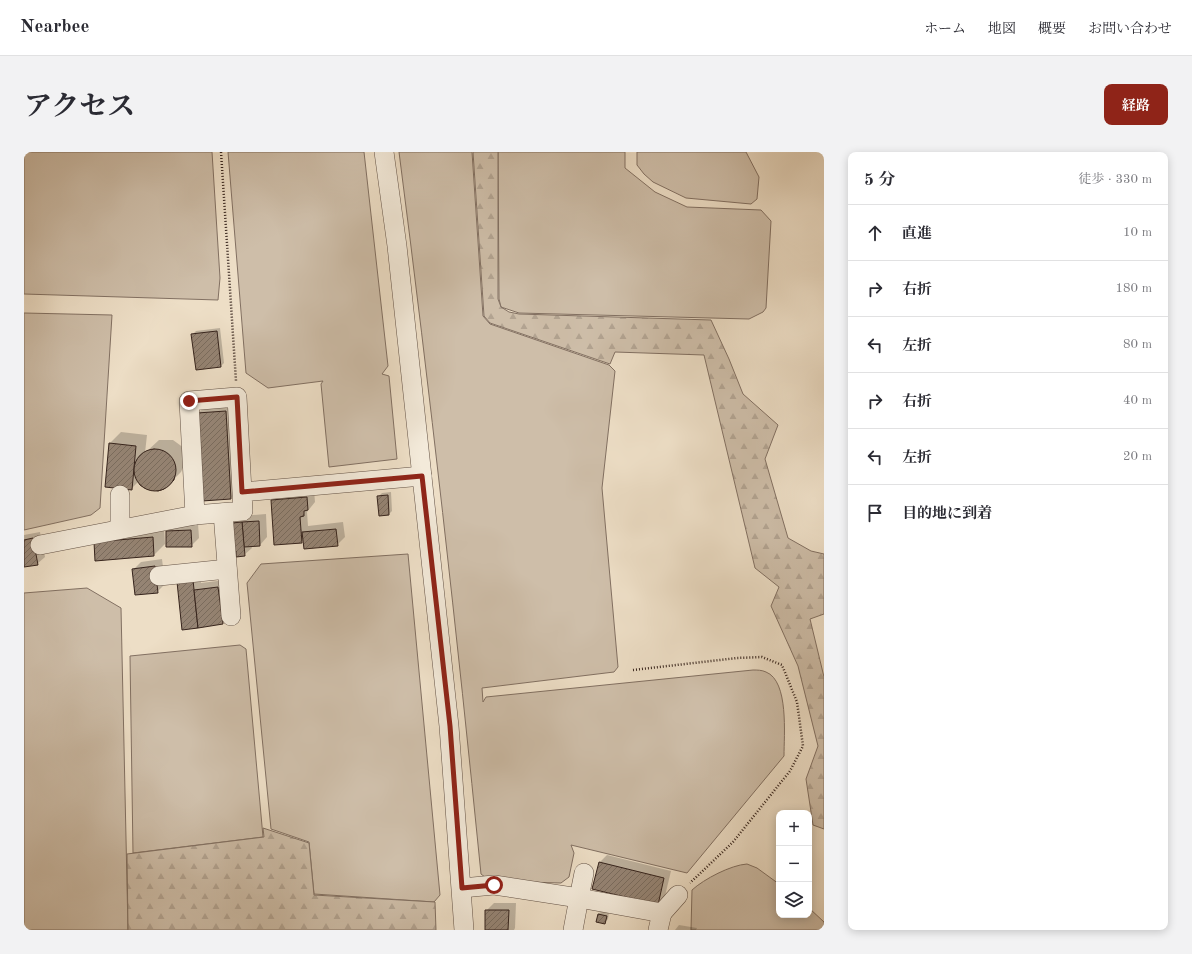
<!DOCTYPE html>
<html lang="ja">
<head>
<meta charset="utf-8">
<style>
  :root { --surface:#fff; --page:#f2f2f3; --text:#2b2b33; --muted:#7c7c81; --line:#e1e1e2; --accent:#8f2418 }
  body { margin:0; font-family:"Old Standard TT","Noto Serif JP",serif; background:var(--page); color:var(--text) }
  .controls { position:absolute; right:12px; bottom:12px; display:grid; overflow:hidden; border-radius:8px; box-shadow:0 2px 10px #0003 }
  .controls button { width:36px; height:36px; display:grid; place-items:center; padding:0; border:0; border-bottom:1px solid var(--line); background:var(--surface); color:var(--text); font:20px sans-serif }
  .stop { position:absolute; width:12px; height:12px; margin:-9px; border:3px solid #8f2418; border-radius:50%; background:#fff }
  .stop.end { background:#8f2418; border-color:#fff; box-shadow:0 1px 4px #0008 }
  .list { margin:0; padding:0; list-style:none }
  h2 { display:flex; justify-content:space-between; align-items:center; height:52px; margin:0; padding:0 16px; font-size:17px }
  h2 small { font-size:13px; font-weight:400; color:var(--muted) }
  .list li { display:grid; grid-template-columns:26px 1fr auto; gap:12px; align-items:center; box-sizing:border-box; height:56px; padding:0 16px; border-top:1px solid var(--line) }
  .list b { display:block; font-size:15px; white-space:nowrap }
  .list em { font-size:13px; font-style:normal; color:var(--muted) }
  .icon { flex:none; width:22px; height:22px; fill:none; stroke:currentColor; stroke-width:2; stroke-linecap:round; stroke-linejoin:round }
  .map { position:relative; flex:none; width:800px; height:778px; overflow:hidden; border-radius:8px }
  header { display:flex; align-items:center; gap:24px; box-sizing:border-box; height:56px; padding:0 20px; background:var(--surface); border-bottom:1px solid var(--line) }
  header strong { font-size:19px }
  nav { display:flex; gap:22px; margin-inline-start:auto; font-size:14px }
  .intro { display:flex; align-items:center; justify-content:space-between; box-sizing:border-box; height:96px; padding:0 24px }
  h1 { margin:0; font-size:28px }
  .button { padding:10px 18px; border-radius:8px; background:var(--accent); color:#fff; font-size:14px; font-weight:700 }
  main { display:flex; gap:24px; padding:0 24px }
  aside { flex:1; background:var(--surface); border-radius:8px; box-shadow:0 2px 10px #0003 }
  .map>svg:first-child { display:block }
</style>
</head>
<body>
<header>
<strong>Nearbee</strong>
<nav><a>ホーム</a><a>地図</a><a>概要</a><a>お問い合わせ</a></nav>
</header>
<div class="intro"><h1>アクセス</h1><a class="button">経路</a></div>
<main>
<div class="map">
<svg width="800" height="778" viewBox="0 0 800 778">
  <defs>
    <pattern id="forest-firs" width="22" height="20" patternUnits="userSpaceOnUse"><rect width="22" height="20" fill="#cebea9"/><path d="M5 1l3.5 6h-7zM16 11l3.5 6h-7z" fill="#b2a391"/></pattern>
    <pattern id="building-hatch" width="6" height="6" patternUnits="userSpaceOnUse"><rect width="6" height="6" fill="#958474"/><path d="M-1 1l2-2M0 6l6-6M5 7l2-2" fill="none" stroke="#7a6c5e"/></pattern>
  </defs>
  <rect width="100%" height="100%" fill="#eddec6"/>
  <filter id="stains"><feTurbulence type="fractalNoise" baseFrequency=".005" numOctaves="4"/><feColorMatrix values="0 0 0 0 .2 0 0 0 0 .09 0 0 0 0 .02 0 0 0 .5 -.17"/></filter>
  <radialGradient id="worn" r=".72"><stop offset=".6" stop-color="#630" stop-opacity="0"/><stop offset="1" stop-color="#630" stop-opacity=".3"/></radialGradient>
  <g fill="#cebea9" stroke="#827062">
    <path d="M0,0H188L196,126L194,148L0,142Z"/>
    <path d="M204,0H340L364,214L358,222L365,224L373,307L305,315L297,232L299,229L244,236L222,221Z"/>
    <path d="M375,0H448L459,164L466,172L585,213L591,219L578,336L594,515L590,520L458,536L459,550L462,545L729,518C733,518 738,518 742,520C765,529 760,583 760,604L663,721L547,693L550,701L545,725L537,731L466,729L457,722C433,481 406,240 375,0Z"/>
    <path d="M474,0H601V16L631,40L663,55L737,58L747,69L742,156L739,160L725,167L495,161L477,155L475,147Z"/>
    <path d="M613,0H722L735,25L733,47L727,52L662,46L629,30L620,22L613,13Z"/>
    <path d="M0,161L88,163L76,356L67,363L0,378Z"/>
    <path d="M384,402L416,743L410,750L290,742L285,690L247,677L223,431L237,412Z"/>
    <path d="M63,436L97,456L104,778H0V441Z"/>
    <path d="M216,493L222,497L239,685L109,701L106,504Z"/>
    <path d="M723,712L733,716L755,732V763H785V756L800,770V778H667L668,738C680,727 707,713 723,712Z"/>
  </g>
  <g fill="url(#forest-firs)" stroke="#827062">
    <path d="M449,0H474V147L477,155L485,160L495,162L687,168L705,207L719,242L754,273L741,307L764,386L787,399L800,402V462L786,467L800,525V677L789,673L782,627L794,594L774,514L747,454L755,435L731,416L680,203L591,200L586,212L466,171L460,164Z"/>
    <path d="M239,676L285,691L290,743L411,750L412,778H104L103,702L240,685Z"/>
  </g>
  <g fill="#0003">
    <path d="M196,176L200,211L197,214L168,183L172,179Z"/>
    <path d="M209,252L214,339L207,346L174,261L182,254Z"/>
    <path d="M97,280L123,283L121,301L135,288H149L160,296L162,309L157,320L145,332L115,329L107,337L86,291Z"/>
    <path d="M290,338L291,350L283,360L284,374L319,370L321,385L313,393L280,388L277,390L248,348L255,341Z"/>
    <path d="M367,340L368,359L365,362L354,345L358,341Z"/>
    <path d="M242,362L243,385L236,393H227L228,396L220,403L209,372L216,364Z"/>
    <path d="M174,371L175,386L167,394H143V379L150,372Z"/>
    <path d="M140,374L141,392L130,403L72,408L82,379Z"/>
    <path d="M16,380L21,405L13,412L0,414V383Z"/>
    <path d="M138,407L141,432L133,440L110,417L117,410Z"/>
    <path d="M176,422L177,431L201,428L206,464L198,471L154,431Z"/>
    <path d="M583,703L647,719L641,744L633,752L575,711Z"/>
    <path d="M470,751H492L491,776L490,778H462V759Z"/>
    <path d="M578,759L585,760L584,767L580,771L574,762Z"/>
    <path d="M655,773L673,776L672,778H651Z"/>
  </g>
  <g fill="url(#building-hatch)" stroke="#35231c" fill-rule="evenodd">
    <path d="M193,179L197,215L172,218L167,182Z"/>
    <path d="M202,259L207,347L178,349L173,261Z"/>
    <path d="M85,291L112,294L108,338L81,335Z"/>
    <path d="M130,297L144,302L151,314L150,328L140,337L134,339L121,336L116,333L111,321L113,308L117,303ZM130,309L138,311L140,316L137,325L132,327L126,325L122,320L125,312Z"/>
    <circle cx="131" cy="318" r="21"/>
    <path d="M364,343L365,363L355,364L353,344Z"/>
    <path d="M283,345L284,358L280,359V364L276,365L278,391L250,393L247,348Z"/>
    <path d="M235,369L236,394L220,395L218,370Z"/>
    <path d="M218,370L221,404L212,405V399H210L208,371Z"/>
    <path d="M312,377L314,394L280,397L278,380Z"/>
    <path d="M167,378L168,395H142V379Z"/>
    <path d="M129,385L130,404L71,409L70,390Z"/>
    <path d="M9,386L14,413L0,415V388Z"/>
    <path d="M131,414L134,441L111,443L108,417Z"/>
    <path d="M169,428L174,476L158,478L153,430Z"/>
    <path d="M194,435L199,472L174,476L170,438Z"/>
    <path d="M575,710L640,726L634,753L568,737Z"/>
    <path d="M461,758H485L484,778H461Z"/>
    <path d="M574,762L583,764L581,772L572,770Z"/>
  </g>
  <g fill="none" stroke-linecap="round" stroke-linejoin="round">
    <g stroke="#635246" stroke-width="20">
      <g id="minor">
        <path d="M360,0L373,94L425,574L440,778"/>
        <path d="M218,340L219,359L171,363L165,249L213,245L218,340L398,324"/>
        <path d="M199,361L207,464"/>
        <path d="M96,377V343"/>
        <path d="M16,393L171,363"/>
        <path d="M135,424L203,417"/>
        <path d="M560,721L555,746L638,761L634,778"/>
        <path d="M438,736L470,733L555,746L549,778"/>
        <path d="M638,761L654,743"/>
      </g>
    </g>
    <g stroke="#35231c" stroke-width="2.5" stroke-dasharray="1 2" stroke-linecap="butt">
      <path d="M197,0L212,229"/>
      <path d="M609,518L713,506L738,505L758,513L773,550L779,594L766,619L709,690L666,731"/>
    </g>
    <use href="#minor" stroke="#f3eada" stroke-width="19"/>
  </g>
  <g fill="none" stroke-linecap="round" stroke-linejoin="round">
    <path stroke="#8f2418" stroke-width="5" d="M165,249L213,245L218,340L398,324L426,574L438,736L470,733"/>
  </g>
  <rect width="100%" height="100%" filter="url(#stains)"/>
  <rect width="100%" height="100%" fill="url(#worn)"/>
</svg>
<div class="controls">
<button>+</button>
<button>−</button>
<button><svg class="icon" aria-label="layers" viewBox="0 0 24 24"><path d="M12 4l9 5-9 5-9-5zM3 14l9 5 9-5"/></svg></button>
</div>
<div class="stop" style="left:470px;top:733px"></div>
<div class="stop end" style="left:165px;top:249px"></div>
</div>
<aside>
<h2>5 分<small>徒歩 · 330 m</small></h2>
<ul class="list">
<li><svg class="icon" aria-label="ahead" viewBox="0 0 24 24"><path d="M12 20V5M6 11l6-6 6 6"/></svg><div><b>直進</b></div><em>10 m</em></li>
<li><svg class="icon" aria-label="right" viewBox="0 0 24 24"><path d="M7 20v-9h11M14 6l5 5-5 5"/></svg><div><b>右折</b></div><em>180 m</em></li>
<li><svg class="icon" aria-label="left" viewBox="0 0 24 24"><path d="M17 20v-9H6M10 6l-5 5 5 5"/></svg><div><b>左折</b></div><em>80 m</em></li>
<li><svg class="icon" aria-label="right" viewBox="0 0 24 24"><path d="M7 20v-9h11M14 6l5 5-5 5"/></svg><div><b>右折</b></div><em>40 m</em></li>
<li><svg class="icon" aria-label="left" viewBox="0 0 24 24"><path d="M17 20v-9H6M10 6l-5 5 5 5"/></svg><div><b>左折</b></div><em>20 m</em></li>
<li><svg class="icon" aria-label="arrive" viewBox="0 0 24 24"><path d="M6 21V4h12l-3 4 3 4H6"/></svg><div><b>目的地に到着</b></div></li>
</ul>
</aside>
</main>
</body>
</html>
